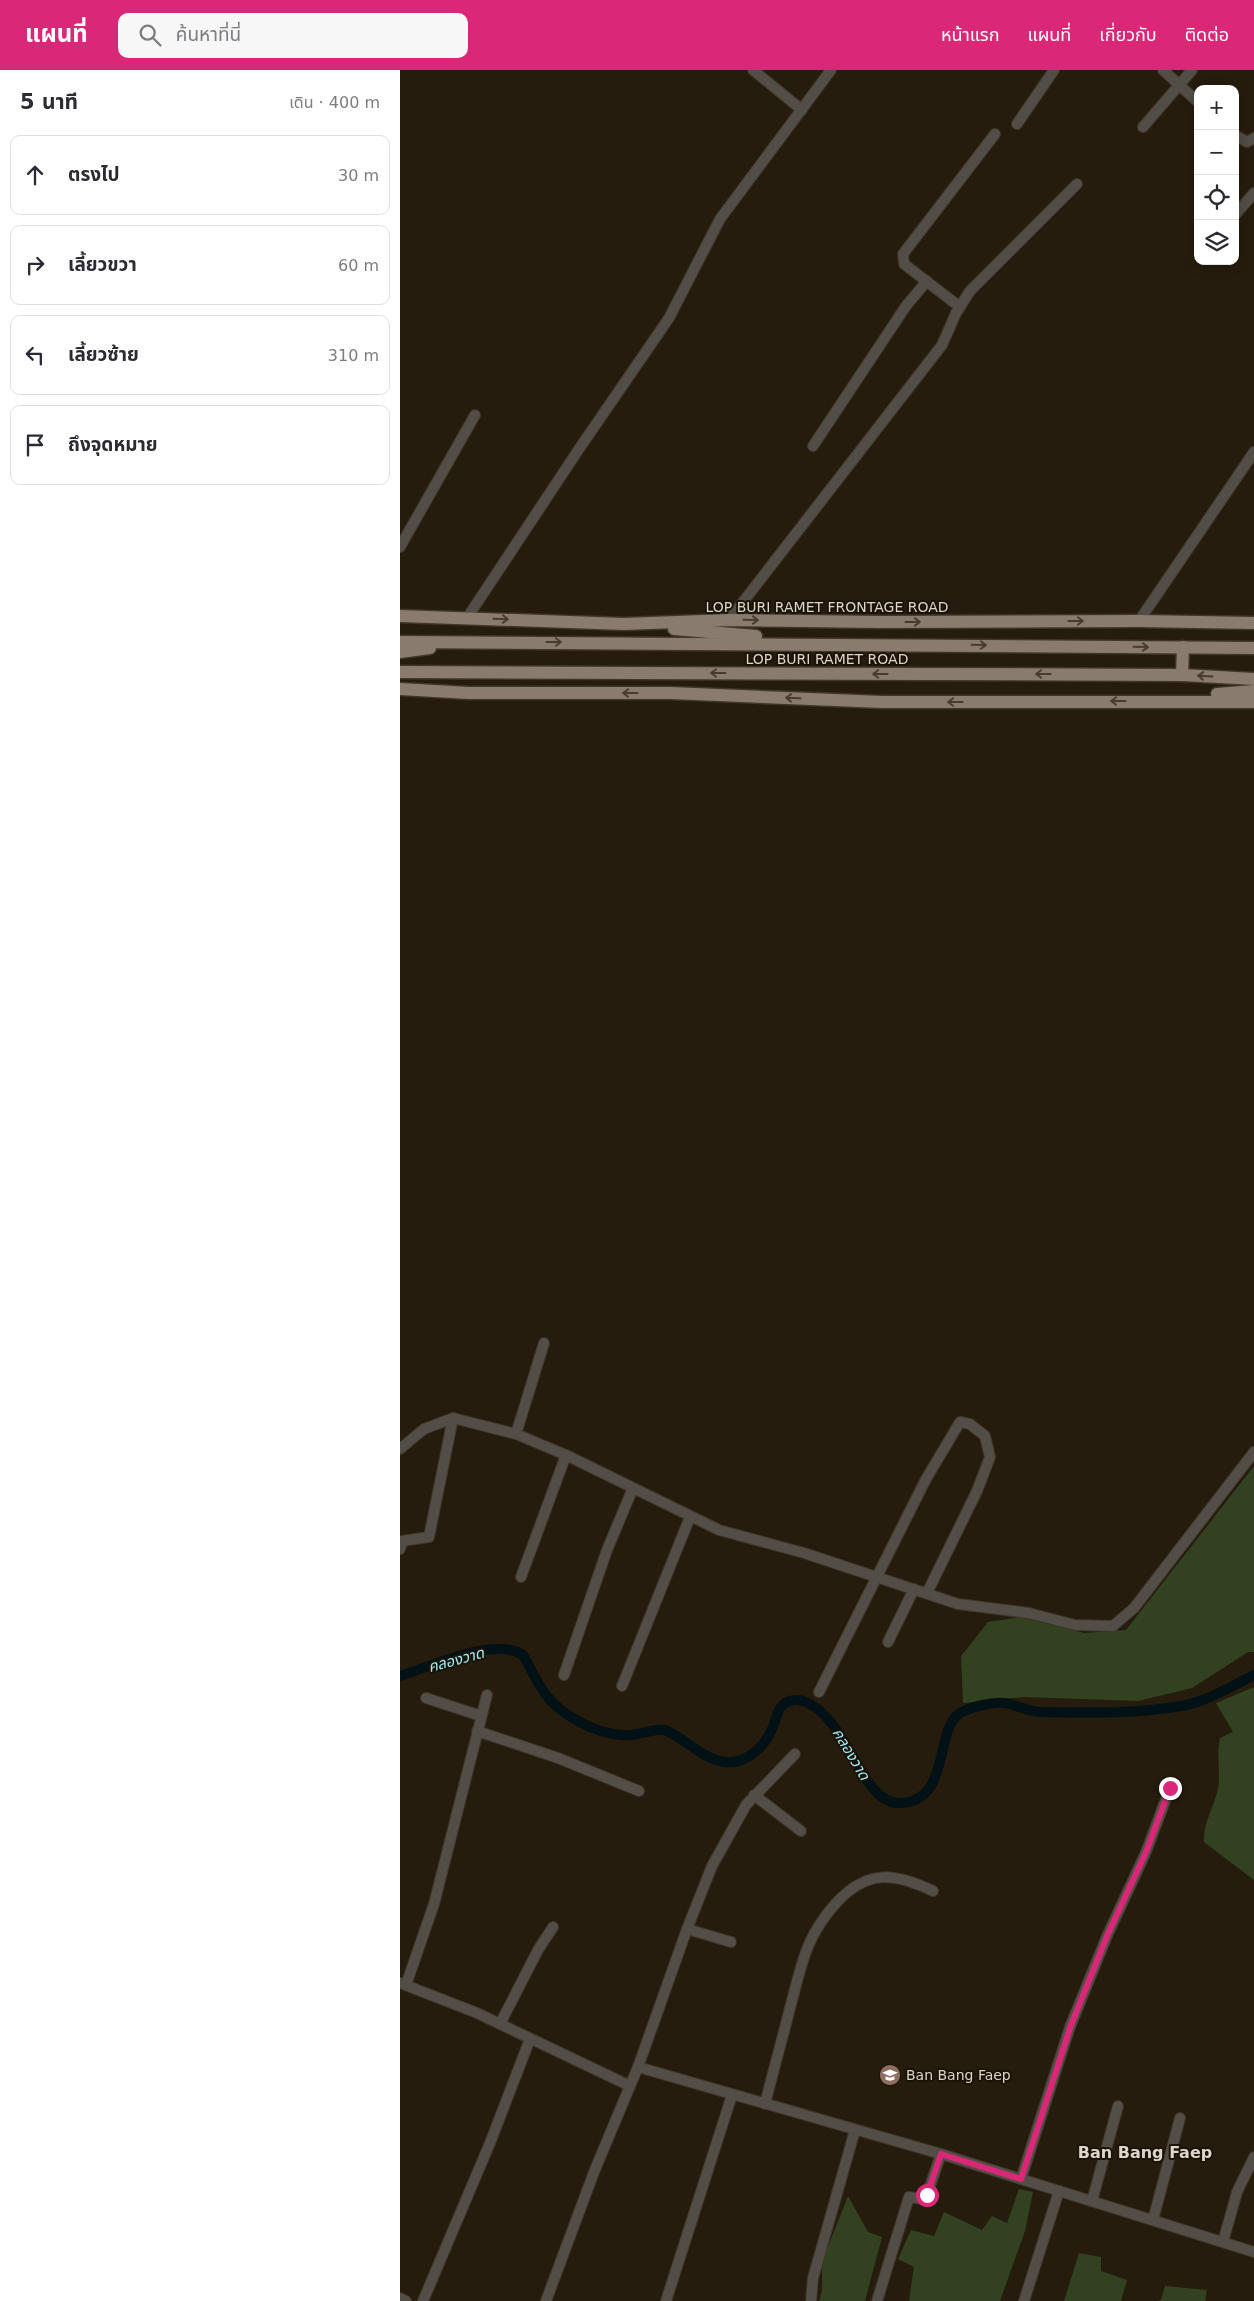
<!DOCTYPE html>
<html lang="th">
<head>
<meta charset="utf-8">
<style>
  :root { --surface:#fff; --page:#f7f7f7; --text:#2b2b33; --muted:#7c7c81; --line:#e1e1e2; --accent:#db2777 }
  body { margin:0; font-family:"DejaVu Sans","Noto Sans Thai",sans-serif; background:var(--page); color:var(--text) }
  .controls { position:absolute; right:15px; top:15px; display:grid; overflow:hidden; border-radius:10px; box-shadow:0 2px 12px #0003 }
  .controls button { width:45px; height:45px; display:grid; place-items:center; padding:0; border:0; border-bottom:1px solid var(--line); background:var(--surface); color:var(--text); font:25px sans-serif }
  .stop { position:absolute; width:15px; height:15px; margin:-11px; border:4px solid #db2777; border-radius:50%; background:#fff }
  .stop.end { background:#db2777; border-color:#fff; box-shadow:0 1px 5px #0008 }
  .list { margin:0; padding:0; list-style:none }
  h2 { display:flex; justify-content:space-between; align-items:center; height:65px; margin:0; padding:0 20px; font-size:21px }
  h2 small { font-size:16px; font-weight:400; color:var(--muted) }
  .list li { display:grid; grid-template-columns:32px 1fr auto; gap:15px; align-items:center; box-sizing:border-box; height:80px; margin:0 10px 10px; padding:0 10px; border:1px solid var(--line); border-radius:10px }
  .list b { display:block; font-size:19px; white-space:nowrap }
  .list em { font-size:16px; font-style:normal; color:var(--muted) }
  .icon { flex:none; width:28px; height:28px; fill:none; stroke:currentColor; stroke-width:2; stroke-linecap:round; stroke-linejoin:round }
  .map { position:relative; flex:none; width:854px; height:2231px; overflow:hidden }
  header { display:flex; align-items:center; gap:30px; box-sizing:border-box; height:70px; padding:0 25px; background:var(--accent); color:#fff }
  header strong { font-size:24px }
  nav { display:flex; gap:28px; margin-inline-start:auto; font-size:18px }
  .search { width:350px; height:45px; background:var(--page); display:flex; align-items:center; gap:12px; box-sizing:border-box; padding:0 18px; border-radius:10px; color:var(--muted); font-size:19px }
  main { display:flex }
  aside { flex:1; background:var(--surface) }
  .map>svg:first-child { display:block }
</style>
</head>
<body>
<header>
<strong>แผนที่</strong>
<div class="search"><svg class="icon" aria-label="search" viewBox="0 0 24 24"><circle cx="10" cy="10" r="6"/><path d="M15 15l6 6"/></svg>ค้นหาที่นี่</div>
<nav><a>หน้าแรก</a><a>แผนที่</a><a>เกี่ยวกับ</a><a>ติดต่อ</a></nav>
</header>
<main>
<aside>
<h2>5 นาที<small>เดิน · 400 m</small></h2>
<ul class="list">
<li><svg class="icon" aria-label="ahead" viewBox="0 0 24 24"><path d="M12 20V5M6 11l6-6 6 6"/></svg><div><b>ตรงไป</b></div><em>30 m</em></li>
<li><svg class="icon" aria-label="right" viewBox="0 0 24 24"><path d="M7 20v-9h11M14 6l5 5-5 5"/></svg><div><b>เลี้ยวขวา</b></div><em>60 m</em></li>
<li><svg class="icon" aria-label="left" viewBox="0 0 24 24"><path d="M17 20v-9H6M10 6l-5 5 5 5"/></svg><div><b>เลี้ยวซ้าย</b></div><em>310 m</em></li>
<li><svg class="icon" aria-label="arrive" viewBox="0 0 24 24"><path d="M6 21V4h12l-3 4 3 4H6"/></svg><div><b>ถึงจุดหมาย</b></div></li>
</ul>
</aside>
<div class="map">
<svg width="854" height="2231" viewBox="0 0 854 2231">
  <rect width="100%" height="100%" fill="#251c0d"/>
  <g fill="#324220">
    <path d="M854,1396V1582H848L792,1618L738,1631L624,1627L563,1633L561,1586L588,1552L621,1547L684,1563L726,1560Z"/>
    <path d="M854,1617V1810L804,1772C803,1752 814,1738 818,1719C821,1703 816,1685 820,1668L833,1662L816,1633Z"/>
    <path d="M619,2119L633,2122L625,2161L600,2231H509L514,2197L498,2189L511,2160L534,2166L544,2142L582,2160L592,2146L607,2153Z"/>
    <path d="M448,2126L468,2162L482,2167L465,2231H419L422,2221V2192Z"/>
    <path d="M679,2183L701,2187V2201L727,2210L721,2231H664Z"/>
    <path d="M765,2216L807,2220L805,2231H757L761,2230Z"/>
  </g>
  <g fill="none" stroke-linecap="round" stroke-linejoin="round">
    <path stroke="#011115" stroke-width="10" d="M0,1606C30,1597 94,1566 123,1585C131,1598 137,1613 146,1625C162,1646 197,1664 223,1665C238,1667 251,1658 265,1660C285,1668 302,1689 324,1692C347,1695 365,1676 373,1657C376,1650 377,1641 382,1636C387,1629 399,1629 406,1632C450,1651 461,1735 500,1733C554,1731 532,1653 564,1641C575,1636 593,1632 605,1633C617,1635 629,1642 641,1642C687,1643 736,1644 781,1636C806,1632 832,1616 854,1605"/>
    <g stroke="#3f3628" stroke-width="12">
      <g id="minor">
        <path d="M353,0L402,40"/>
        <path d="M763,0L798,32"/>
        <path d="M617,54L654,0"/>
        <path d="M743,57L792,0"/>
        <path d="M835,65L847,72L854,68"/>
        <path d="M835,145L854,123"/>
        <path d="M560,237L504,194L503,184L595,64"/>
        <path d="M413,376L506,236L527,211"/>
        <path d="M0,477L75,345"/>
        <path d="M67,548L179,379L269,248L320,149L431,0"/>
        <path d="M329,550L542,275L556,243L570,221L677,114"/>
        <path d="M739,551L854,382"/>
        <path d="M116,1364L144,1273"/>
        <path d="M0,1379L24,1359L53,1348L116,1364L166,1385L319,1460L404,1483L558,1534L629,1543L675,1555L713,1556L734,1538L854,1382"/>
        <path d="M0,1479L2,1471L29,1467L53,1348"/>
        <path d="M121,1507L166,1385"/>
        <path d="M488,1572L514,1519"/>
        <path d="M164,1605L207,1480L233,1418"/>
        <path d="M222,1616L290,1447"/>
        <path d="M419,1622L526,1409L560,1352L570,1354L585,1366L590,1387L577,1421L527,1523"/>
        <path d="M26,1628L81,1646"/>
        <path d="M77,1661L158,1688L239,1721"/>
        <path d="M354,1725L401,1761"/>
        <path d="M287,1859L331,1872"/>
        <path d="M0,1913L77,1943L230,2016L238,1997L541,2084L854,2182"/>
        <path d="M6,1915L34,1834L87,1625"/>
        <path d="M100,1954L138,1880L153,1857"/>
        <path d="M238,1997L287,1859L312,1796L346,1735L395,1684"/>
        <path d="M365,2034C373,2002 382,1970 390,1938C402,1894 405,1867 437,1832C468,1799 495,1803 533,1821"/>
        <path d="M621,2109L670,1957L707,1866L746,1782L770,1718"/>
        <path d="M692,2131L718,2036"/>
        <path d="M753,2150L780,2048"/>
        <path d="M823,2172L837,2122L854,2087"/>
        <path d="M0,2228L6,2231"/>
        <path d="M23,2231L90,2073L130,1969"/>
        <path d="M146,2231L194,2102L230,2016"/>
        <path d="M266,2231L332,2025"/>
        <path d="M411,2231L413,2208L455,2060"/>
        <path d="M477,2231L509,2127L522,2129L527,2125L541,2084"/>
        <path d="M624,2231L659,2121"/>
      </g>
    </g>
    <g stroke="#3f3628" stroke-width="15">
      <g id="major">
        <path d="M0,546L224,554L329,550L481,552L739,551L854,553"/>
        <path d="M274,559L356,566"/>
        <path d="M0,572L854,578"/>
        <path d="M0,582L30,578"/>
        <path d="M0,602L782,605L854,609"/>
        <path d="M782,605L783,577"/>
        <path d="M0,619L69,623H271L482,632H854"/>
        <path d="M817,624L854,621"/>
      </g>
    </g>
    <use href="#minor" stroke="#534d47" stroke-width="10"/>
    <use href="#major" stroke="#897c6f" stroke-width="12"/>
  </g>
  <defs><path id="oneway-shaft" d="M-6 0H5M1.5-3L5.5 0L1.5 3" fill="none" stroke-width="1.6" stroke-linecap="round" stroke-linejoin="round" transform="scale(1.25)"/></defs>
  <g stroke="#473d2f">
    <use href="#oneway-shaft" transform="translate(101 549) rotate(2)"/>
    <use href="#oneway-shaft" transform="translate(351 550) rotate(1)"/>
    <use href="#oneway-shaft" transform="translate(676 551)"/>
    <use href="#oneway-shaft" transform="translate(513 552)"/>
    <use href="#oneway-shaft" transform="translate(154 572)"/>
    <use href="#oneway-shaft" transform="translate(579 575) rotate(1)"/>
    <use href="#oneway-shaft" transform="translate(741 577) rotate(1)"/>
    <use href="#oneway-shaft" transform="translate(318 603) rotate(-180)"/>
    <use href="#oneway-shaft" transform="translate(480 604) rotate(-180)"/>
    <use href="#oneway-shaft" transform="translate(643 604) rotate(-180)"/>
    <use href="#oneway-shaft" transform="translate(805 606) rotate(-177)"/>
    <use href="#oneway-shaft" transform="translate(230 623) rotate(-180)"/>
    <use href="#oneway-shaft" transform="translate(393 628) rotate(-178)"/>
    <use href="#oneway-shaft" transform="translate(718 631) rotate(180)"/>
    <use href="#oneway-shaft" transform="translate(555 632) rotate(180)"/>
  </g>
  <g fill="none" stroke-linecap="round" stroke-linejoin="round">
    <path stroke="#db2777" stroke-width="6" d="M527,2125L541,2084L621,2109L671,1955L707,1866L746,1782L770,1718"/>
  </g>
  <defs>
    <g id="school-disc" transform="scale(1.125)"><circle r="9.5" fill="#8d6e63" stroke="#1b1305"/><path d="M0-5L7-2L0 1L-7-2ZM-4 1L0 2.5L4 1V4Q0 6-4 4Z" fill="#fff"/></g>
  </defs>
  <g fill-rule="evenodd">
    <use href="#school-disc" x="490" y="2005"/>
  </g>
  <g text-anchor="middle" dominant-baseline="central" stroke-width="4" stroke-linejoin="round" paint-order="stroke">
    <g font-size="14" fill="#dcd6cd" stroke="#1b1305">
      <text x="427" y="537">LOP BURI RAMET FRONTAGE ROAD</text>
      <text x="427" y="589">LOP BURI RAMET ROAD</text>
    </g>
    <g font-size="14" fill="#dcd6cd" stroke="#1b1305" text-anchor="start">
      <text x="506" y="2005">Ban Bang Faep</text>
    </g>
    <g font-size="15" font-style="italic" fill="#a1eefe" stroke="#1b1305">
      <text transform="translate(56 1590) rotate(-15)">คลองวาด</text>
      <text transform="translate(451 1684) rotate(59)">คลองวาด</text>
    </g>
    <g font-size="16" font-weight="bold" fill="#dcd6cd" stroke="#1b1305">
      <text x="745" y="2082">Ban Bang Faep</text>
    </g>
  </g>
</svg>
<div class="controls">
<button>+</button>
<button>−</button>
<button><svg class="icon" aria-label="locate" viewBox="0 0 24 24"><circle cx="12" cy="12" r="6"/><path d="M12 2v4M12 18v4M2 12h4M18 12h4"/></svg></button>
<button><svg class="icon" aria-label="layers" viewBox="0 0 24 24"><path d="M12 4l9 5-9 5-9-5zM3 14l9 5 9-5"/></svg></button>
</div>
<div class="stop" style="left:527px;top:2125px"></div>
<div class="stop end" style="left:770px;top:1718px"></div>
</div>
</main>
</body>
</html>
